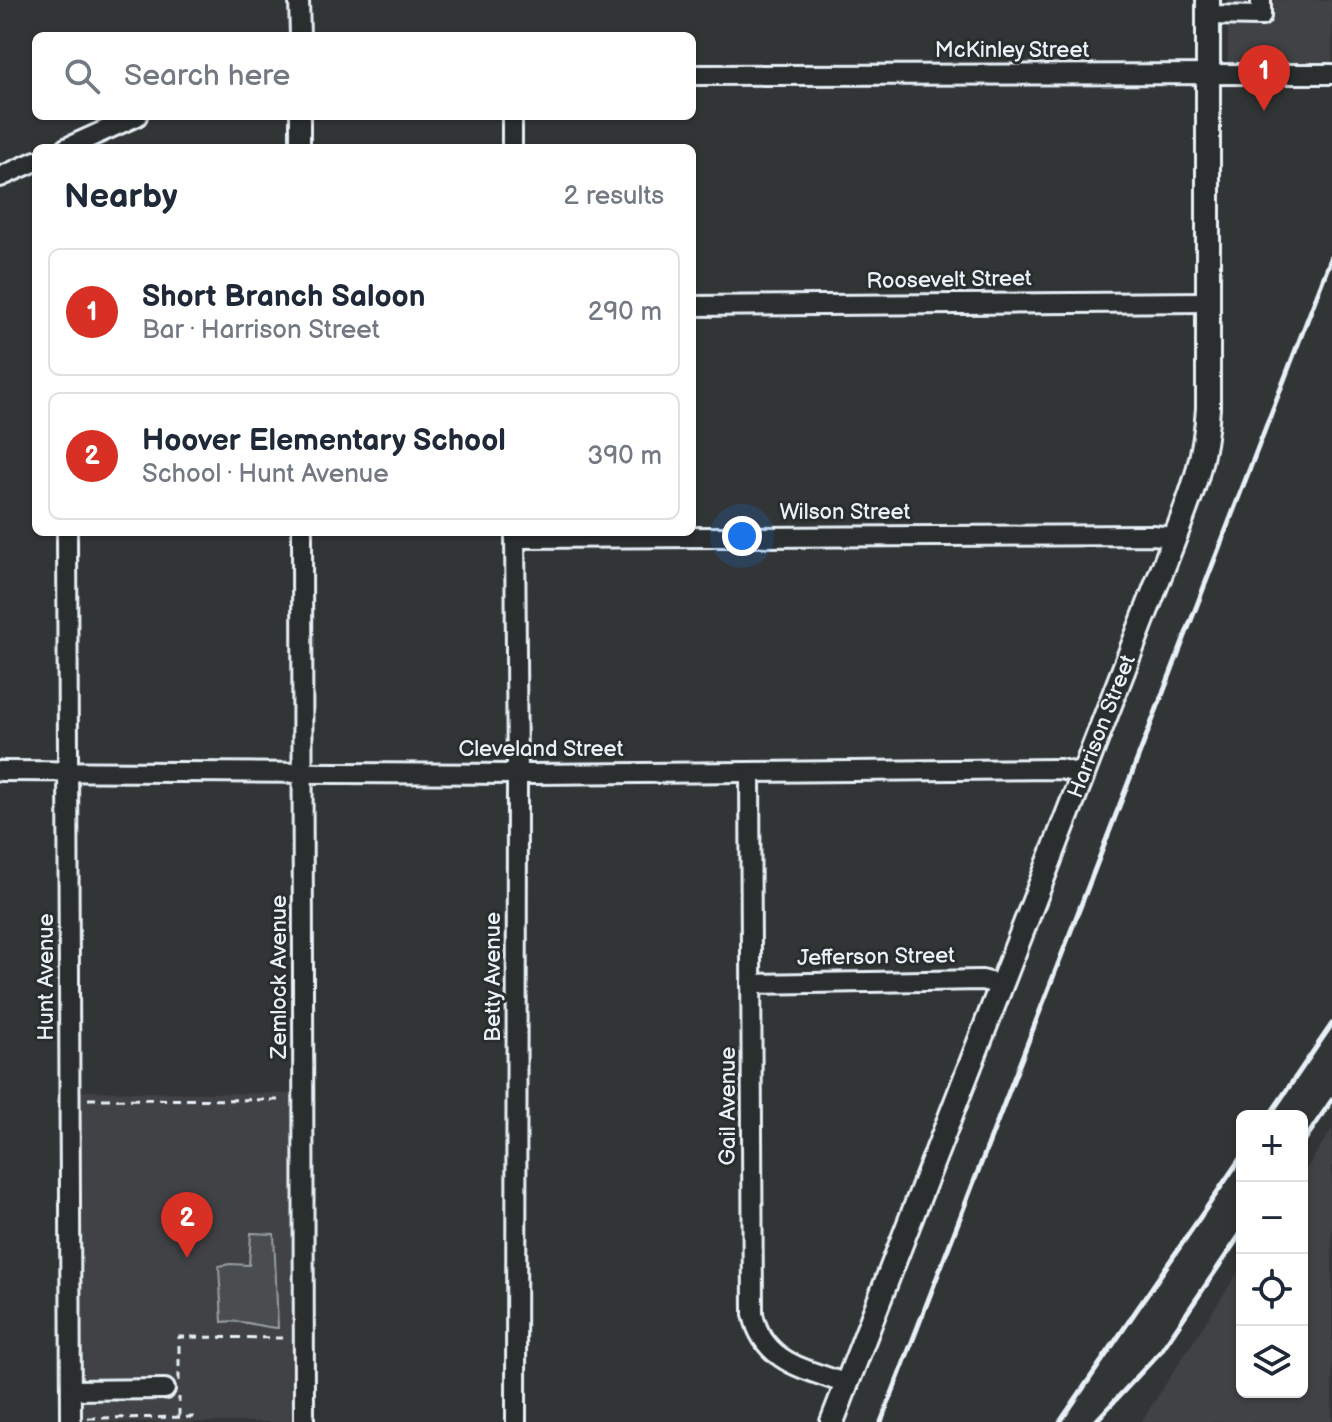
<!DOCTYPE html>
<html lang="en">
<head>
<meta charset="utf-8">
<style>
  :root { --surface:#fff; --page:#f2f2f3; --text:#1f2937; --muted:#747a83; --line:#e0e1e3; --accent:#d93025 }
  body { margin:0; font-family:"Balsamiq Sans",sans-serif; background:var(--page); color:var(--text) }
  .controls { position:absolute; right:24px; bottom:24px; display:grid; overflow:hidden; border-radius:12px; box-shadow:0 2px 6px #0004 }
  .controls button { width:72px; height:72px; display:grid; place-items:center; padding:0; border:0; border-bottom:2px solid var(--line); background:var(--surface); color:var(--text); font:40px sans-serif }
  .you { position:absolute; left:742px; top:536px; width:28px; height:28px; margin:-20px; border:6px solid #fff; border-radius:50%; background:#1a73e8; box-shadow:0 0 0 12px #1a73e833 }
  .badge { display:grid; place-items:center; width:52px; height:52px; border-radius:50%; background:var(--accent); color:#fff; font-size:26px; font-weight:700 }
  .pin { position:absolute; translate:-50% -66px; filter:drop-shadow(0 2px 4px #0008) }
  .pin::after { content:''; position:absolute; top:42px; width:28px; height:24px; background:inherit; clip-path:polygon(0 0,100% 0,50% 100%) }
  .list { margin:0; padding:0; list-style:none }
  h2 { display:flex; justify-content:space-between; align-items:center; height:104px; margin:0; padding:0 32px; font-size:34px }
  h2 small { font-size:26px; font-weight:400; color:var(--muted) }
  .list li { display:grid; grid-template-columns:52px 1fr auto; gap:24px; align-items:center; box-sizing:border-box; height:128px; margin:0 16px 16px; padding:0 16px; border:2px solid var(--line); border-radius:12px }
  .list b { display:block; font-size:30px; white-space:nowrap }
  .list p { margin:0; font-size:26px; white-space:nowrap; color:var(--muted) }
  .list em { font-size:26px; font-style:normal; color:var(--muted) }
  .icon { flex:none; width:44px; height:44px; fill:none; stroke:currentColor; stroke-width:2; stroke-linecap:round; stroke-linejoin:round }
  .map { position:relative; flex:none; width:1332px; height:1422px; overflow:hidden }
  .search { position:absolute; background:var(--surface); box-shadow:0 2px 6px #0004; left:32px; top:32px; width:664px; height:88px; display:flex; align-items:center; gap:20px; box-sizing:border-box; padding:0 28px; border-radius:12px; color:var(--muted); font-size:30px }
  .panel { position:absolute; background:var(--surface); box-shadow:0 2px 6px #0004; left:32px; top:144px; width:664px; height:392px; border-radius:12px }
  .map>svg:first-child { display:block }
</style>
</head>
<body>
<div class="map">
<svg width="1332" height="1422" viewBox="0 0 1332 1422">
  <rect width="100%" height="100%" fill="#323536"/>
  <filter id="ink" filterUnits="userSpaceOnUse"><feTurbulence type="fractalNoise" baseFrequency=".0125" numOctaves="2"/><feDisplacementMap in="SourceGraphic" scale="16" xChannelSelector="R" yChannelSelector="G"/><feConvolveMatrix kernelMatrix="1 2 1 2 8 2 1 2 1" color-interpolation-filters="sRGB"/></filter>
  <g filter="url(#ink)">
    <g fill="#3f4244">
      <path d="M1228,0H1332V68L1228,64Z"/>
      <path d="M81,1091L291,1094L292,1422H83Z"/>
      <path d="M1332,1129V1422H1141L1242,1266V1392H1302V1175Z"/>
    </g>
    <path fill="#494d4f" stroke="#989fa4" stroke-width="2" d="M251,1233L274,1234L278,1328C259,1327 241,1319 222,1322L219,1266L230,1264L249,1265Z"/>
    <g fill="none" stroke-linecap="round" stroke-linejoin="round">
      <g stroke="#e8f1f8" stroke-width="24">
        <g id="minor">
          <path d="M299,0L300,36"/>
          <path d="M1208,15L1261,16V0"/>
          <path d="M692,75L1332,74"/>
          <path d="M300,116V148"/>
          <path d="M512,116V148"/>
          <path d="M66,148L137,116"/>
          <path d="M0,177L36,161"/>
          <path d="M692,306L1207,302"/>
          <path d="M67,532L71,1422"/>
          <path d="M302,532L304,1422"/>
          <path d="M515,532L517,774L516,1422"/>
          <path d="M515,538L1152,535L1175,537"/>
          <path d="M0,771L533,774L1060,769L1082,774"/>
          <path d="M750,772L753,1314C763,1363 806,1369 847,1384"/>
          <path d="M751,984L982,980L1001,985"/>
          <path d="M71,1390L165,1389"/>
        </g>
      </g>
      <g stroke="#e8f1f8" stroke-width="28">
        <g id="major">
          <path id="s1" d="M832,1422L1175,537C1193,491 1205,459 1208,408V0"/>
        </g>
      </g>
      <g stroke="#e8f1f8" stroke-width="3" stroke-dasharray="8 6" stroke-linecap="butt">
        <path d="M88,1099L283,1100"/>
        <path d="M179,1381V1337L288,1338"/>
        <path d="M179,1417V1397"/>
        <path d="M88,1418L200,1417"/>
      </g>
      <use href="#minor" stroke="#2a2d2e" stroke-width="18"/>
      <use href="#major" stroke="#2a2d2e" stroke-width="22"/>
      <g stroke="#e8f1f8" stroke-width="5">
        <path d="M1269,1116L1332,1024"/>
        <path d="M1302,1144L1332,1100"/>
        <path d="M881,1422L1332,256"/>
        <path d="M1060,1422L1242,1156"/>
        <path d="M1095,1422L1161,1351L1242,1232"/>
      </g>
    </g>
  </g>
  <g text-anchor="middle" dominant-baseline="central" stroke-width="6" stroke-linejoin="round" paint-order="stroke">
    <g font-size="22" fill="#e8f1f8" stroke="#2a2d2e">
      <text x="1012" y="50">McKinley Street</text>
      <text transform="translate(949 280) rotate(-1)">Roosevelt Street</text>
      <text x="845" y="512">Wilson Street</text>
      <text stroke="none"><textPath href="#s1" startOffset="746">Harrison Street</textPath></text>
      <text x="541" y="749">Cleveland Street</text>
      <text transform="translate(876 957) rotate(-1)">Jefferson Street</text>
      <text transform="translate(46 977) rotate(-90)">Hunt Avenue</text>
      <text transform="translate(279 977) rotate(-90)">Zemlock Avenue</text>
      <text transform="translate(493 977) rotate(-90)">Betty Avenue</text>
      <text transform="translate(728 1106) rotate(-90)">Gail Avenue</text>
    </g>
  </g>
</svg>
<div class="controls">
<button>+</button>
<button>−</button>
<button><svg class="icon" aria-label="locate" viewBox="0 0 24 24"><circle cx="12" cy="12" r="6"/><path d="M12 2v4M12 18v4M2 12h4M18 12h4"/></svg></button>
<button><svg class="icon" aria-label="layers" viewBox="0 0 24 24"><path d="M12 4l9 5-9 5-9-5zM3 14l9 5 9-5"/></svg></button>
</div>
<div class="you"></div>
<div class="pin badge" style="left:1264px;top:111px">1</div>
<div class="pin badge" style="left:187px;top:1258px">2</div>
<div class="search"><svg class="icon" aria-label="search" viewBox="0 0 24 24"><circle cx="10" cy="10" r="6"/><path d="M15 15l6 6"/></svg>Search here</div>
<section class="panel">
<h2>Nearby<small>2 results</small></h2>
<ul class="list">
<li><span class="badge">1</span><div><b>Short Branch Saloon</b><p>Bar · Harrison Street</p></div><em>290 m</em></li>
<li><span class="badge">2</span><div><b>Hoover Elementary School</b><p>School · Hunt Avenue</p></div><em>390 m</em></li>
</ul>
</section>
</div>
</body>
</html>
